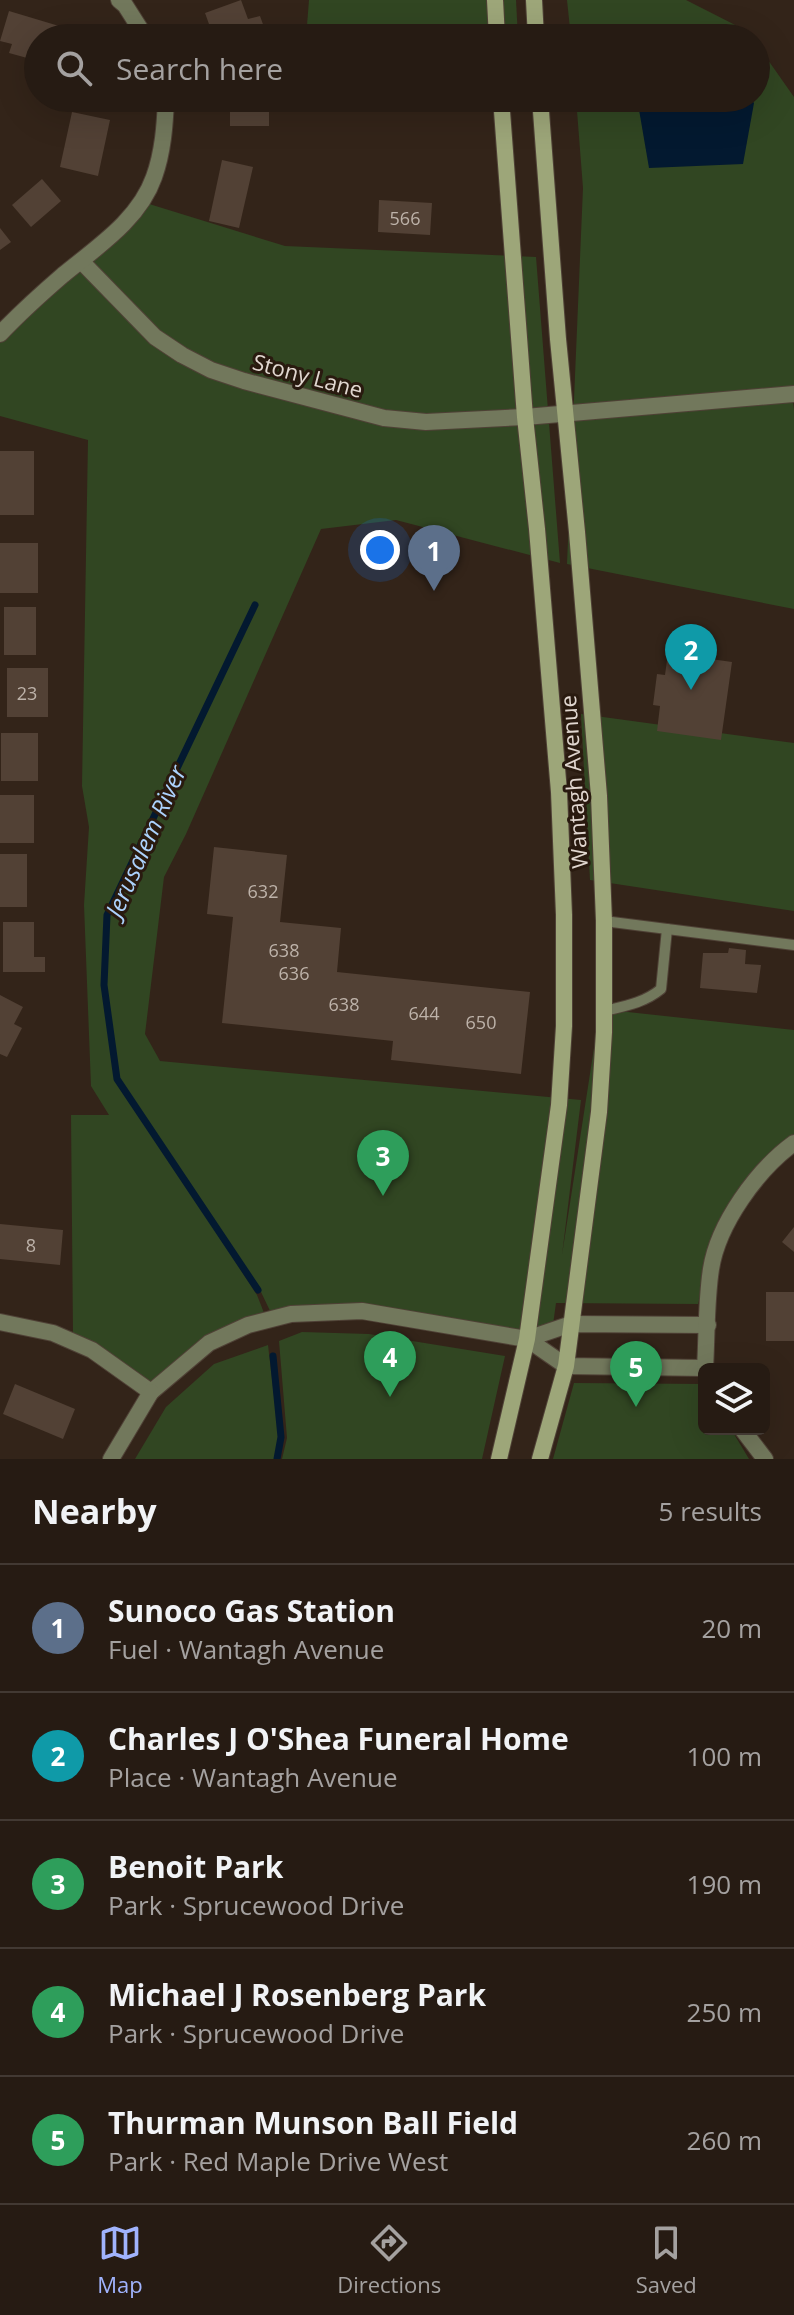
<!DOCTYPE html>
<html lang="en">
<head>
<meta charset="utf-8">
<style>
  :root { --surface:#261b13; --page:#2e241c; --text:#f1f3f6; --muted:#a4a1a0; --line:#423933; --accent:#a0b3fd }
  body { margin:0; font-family:"Open Sans",sans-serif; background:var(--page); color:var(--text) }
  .controls { position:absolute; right:24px; bottom:24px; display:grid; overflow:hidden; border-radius:12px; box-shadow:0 8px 32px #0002 }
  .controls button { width:72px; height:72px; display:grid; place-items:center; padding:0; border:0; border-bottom:2px solid var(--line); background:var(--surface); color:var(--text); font:40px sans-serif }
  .you { position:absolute; left:380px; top:550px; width:28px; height:28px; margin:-20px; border:6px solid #fff; border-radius:50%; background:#1a73e8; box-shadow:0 0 0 12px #1a73e833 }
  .badge { display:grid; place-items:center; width:52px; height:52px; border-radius:50%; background:var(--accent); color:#fff; font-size:26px; font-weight:700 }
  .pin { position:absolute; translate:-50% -66px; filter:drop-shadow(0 2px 4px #0008) }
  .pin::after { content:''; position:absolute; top:42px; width:28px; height:24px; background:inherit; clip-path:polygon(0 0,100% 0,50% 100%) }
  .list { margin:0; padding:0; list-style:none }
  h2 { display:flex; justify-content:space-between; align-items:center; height:104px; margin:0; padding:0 32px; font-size:34px }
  h2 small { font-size:26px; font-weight:400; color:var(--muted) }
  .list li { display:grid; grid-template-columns:52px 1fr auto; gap:24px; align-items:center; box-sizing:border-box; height:128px; padding:0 32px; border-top:2px solid var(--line) }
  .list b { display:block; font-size:30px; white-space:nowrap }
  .list p { margin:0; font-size:26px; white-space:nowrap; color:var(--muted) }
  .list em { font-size:26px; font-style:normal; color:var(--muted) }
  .icon { flex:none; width:44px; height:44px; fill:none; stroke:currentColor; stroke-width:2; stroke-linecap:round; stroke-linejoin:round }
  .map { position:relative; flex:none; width:794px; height:1459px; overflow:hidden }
  .search { position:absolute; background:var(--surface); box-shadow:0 8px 32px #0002; left:24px; right:24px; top:24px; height:88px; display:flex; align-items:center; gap:20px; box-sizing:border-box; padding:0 28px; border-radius:44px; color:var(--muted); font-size:30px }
  .sheet { height:744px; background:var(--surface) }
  nav { display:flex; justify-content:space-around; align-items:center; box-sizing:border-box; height:112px; border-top:2px solid var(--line); background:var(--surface); font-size:22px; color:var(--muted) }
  nav a { display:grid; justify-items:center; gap:4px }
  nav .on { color:var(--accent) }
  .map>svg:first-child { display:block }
</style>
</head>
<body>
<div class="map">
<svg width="794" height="1459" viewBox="0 0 794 1459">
  <rect width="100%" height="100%" fill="#332419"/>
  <g fill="#314622">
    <path d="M309,0H516L518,38H306Z"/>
    <path d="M567,0H686L747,31L752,38H571Z"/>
    <path d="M756,43L794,97V390L792,391L794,410V609L567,564L583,188L576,98H756Z"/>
    <path d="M146,203L285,246L536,257L560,563L396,520L321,529L186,834L164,877L145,1034L160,1061L581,1100L562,1255L600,1009L794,1030V1137L716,1232L698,1304L556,1303L551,1339L364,1309L272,1315L261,1292L185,1176L179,1175L257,1295L266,1318L151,1386L73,1335L71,1115H109L91,1086L84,905L89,827L82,786L88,440L0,416V343L77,273Z"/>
    <path d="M581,714L794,743V911L590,880Z"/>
    <path d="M302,1332L369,1334L505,1356L482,1459H282L287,1438L279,1341Z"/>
    <path d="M268,1345L279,1438L274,1459H135L166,1407L214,1364Z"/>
    <path d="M574,1383L704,1384V1429H731L749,1459H553Z"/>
  </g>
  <path fill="#031930" d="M637,98H750L754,103L743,164L649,168Z"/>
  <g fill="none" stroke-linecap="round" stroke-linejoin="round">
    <g stroke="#031930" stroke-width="7">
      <path d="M255,605L107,915L104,985L117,1079L258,1290"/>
      <path d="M273,1356L281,1437L277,1459"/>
    </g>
  </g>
  <g fill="#524135">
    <path d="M241,0L248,19L260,16L268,38H214L205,13Z"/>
    <path d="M9,11L69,29L66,38H38V61L9,53L12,44L0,41Z"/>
    <rect x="230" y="98" width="39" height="28"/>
    <path d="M72,112L110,120L98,176L60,167Z"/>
    <path d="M222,160L253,167L239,228L209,221Z"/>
    <path d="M42,179L61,201L31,227L12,205Z"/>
    <path d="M379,200L432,203L430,235L378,232Z"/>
    <path d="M0,228L11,242L0,250Z"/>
    <rect x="0" y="451" width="34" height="64"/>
    <rect x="0" y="543" width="38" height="50"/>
    <rect x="4" y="607" width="32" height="48"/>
    <path d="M668,653L732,662L721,740L657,731L660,706L653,705L657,674L665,675Z"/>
    <rect x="7" y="668" width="41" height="49"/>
    <rect x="1" y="733" width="37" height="48"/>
    <rect x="0" y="795" width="34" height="48"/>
    <path d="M214,847L287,855L280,922L341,928L337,972L530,992L521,1074L391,1060L393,1041L222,1023L233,917L207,914Z"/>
    <rect x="0" y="854" width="27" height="53"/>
    <path d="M3,922H34V957H45V972H3Z"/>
    <path d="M729,948L746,950L745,964L761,965L757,993L700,988L703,953H728Z"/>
    <path d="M0,995L23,1007L14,1024L22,1028L7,1057L0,1054Z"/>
    <path d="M0,1224L63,1230L60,1265L0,1259Z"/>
    <path d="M794,1227V1252L782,1242Z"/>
    <rect x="766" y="1292" width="28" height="49"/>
    <path d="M15,1384L75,1409L63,1439L3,1414Z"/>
  </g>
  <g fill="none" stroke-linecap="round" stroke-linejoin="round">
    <g stroke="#4f4136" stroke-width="12">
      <g id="lane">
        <path d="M604,921L794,945"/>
        <path d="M604,1011C625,1006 644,1003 661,989L667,929"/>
      </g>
    </g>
    <g stroke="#4f4136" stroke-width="18">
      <g id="street">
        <path d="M119,0L125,5L146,38"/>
        <path d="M81,261L155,337L182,355L211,370L244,381L384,418L426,422L525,417L794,394"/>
        <path d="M0,334C20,313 41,294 63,275C97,247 139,220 154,177C163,152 165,125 166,98"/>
        <path d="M0,1322L53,1333L92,1350L151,1392L209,1343L248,1325L291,1314L362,1311L527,1339L566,1366L705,1368"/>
        <path d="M527,1339L571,1324L708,1325"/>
        <path d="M705,1368C707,1336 706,1301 711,1269C718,1224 757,1170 794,1143"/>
        <path d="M742,1429L765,1459"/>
        <path d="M111,1459L151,1392"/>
      </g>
    </g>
    <g stroke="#4f4136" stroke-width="18">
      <g id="secondary">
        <path d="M495,0L497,38"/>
        <path d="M534,0L536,38"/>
        <path d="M499,1459L527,1339L559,1105L564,1026V915L559,792L537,529L525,417L501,98"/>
        <path d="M540,1459L566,1366L599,1112L604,1032V921L599,796L577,532L558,339L540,98"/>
      </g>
    </g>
    <use href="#lane" stroke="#72785c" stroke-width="10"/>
    <use href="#street" stroke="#72785c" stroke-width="16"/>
    <use href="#secondary" stroke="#9da679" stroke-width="16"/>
  </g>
  <g text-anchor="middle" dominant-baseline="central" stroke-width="6" stroke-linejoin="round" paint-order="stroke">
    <g font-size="18" fill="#bdb2a9">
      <text x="405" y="218">566</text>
      <text x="27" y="693">23</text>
      <text x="263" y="891">632</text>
      <text x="284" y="950">638</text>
      <text x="294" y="973">636</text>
      <text x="344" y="1004">638</text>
      <text x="424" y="1013">644</text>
      <text x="481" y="1022">650</text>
      <text x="31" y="1245">8</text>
    </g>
    <g font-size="22" fill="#e1d7d0" stroke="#291a0f">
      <text transform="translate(308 375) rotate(15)">Stony Lane</text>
      <text transform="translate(573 782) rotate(-94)">Wantagh Avenue</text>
    </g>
    <g font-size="24" font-style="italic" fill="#acd2fd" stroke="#291a0f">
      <text transform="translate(145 841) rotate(-66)">Jerusalem River</text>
    </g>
  </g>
</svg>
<div class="controls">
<button><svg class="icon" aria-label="layers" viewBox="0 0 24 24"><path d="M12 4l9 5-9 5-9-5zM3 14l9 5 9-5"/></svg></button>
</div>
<div class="you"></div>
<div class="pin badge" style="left:434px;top:591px;background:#5c6f8a">1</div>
<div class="pin badge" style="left:691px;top:690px;background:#0f9aa8">2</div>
<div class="pin badge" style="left:383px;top:1196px;background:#2e9e5b">3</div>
<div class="pin badge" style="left:390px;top:1397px;background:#2e9e5b">4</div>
<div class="pin badge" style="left:636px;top:1407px;background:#2e9e5b">5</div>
<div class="search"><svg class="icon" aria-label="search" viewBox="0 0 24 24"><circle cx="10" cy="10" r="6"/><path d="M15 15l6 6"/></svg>Search here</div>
</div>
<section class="sheet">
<h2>Nearby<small>5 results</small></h2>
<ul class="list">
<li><span class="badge" style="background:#5c6f8a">1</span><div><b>Sunoco Gas Station</b><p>Fuel · Wantagh Avenue</p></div><em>20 m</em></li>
<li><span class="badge" style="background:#0f9aa8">2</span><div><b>Charles J O'Shea Funeral Home</b><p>Place · Wantagh Avenue</p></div><em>100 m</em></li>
<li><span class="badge" style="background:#2e9e5b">3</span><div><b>Benoit Park</b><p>Park · Sprucewood Drive</p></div><em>190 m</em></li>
<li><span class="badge" style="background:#2e9e5b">4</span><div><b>Michael J Rosenberg Park</b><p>Park · Sprucewood Drive</p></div><em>250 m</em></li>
<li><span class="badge" style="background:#2e9e5b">5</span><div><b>Thurman Munson Ball Field</b><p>Park · Red Maple Drive West</p></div><em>260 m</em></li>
</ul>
</section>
<nav>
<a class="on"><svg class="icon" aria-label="map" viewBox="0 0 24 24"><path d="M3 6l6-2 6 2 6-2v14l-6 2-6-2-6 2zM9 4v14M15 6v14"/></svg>Map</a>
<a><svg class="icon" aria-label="directions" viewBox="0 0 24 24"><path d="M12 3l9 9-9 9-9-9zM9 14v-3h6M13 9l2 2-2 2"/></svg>Directions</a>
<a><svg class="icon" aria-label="saved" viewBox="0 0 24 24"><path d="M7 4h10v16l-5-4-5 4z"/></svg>Saved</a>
</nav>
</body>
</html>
